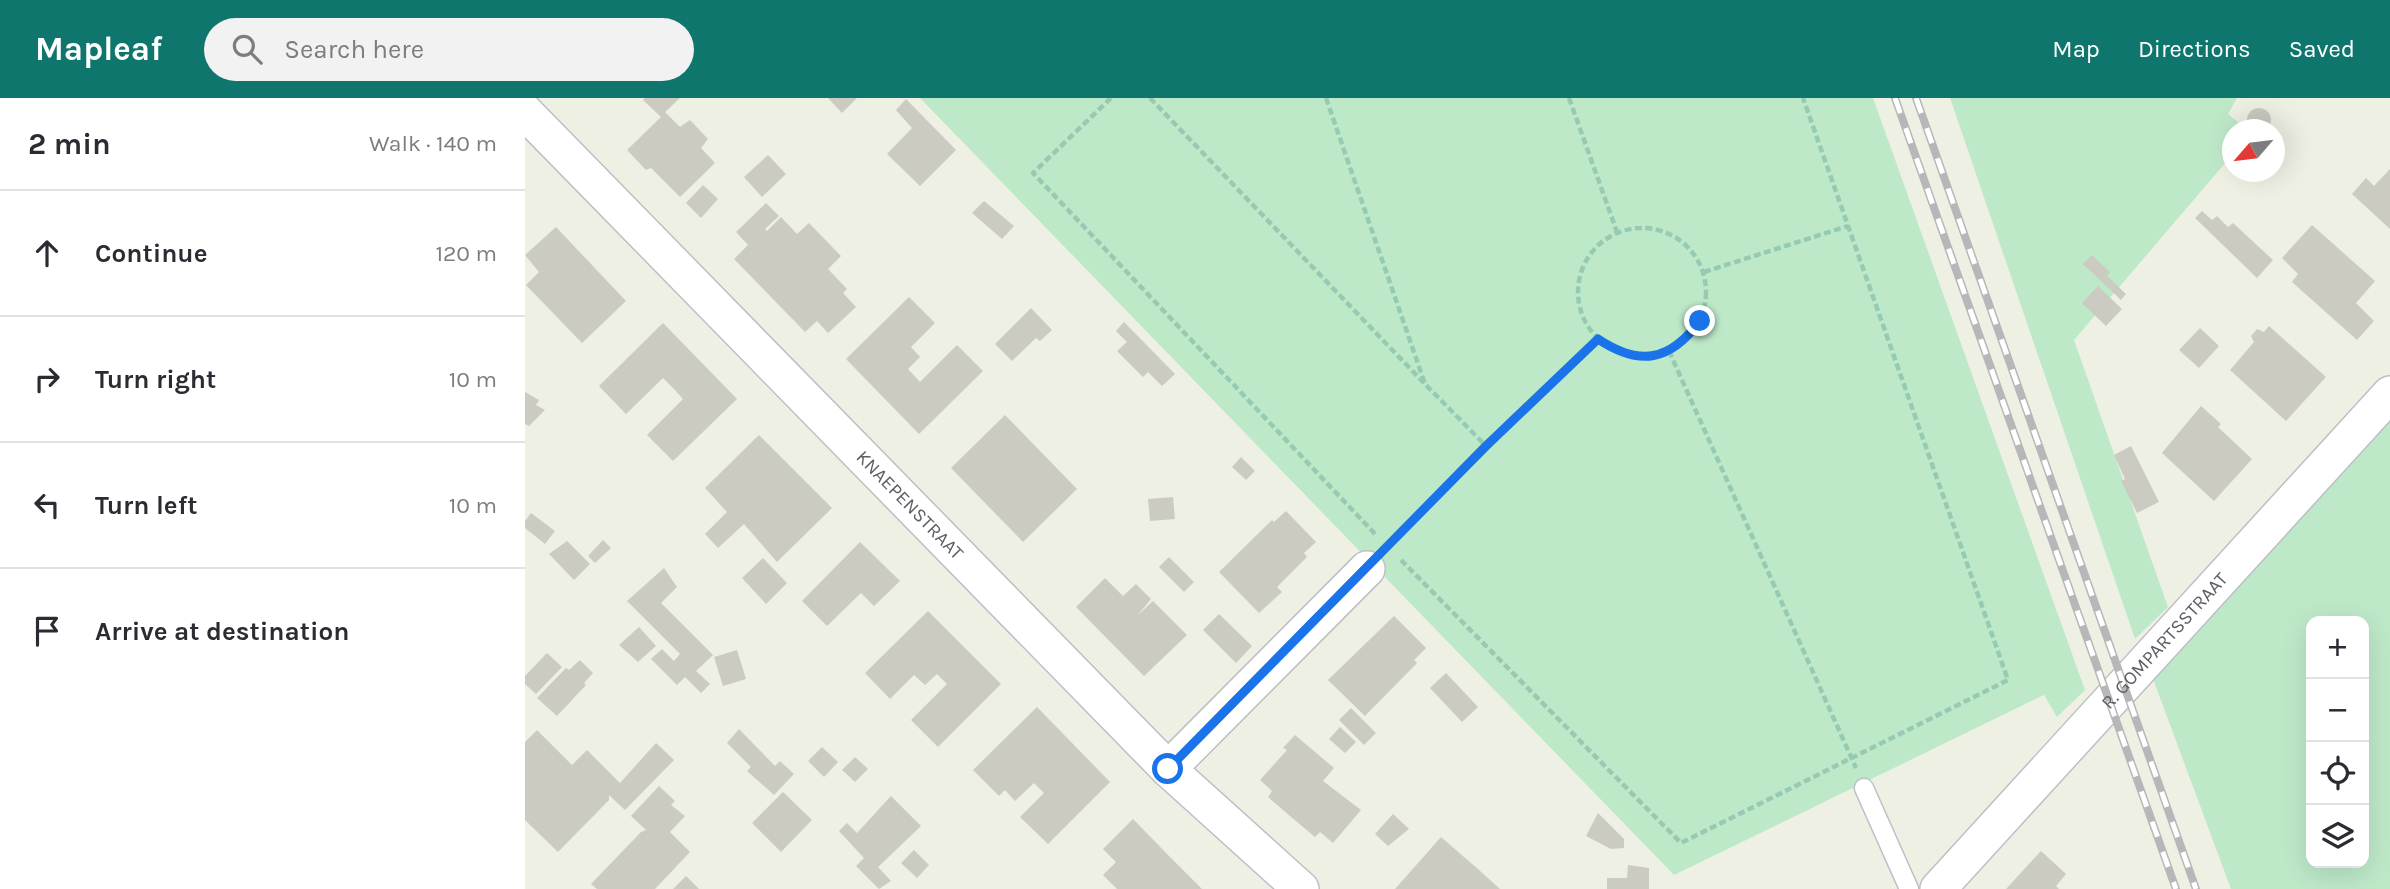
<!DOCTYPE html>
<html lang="en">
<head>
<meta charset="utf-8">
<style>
  :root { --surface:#fff; --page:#f2f2f3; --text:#2b2b33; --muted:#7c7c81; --line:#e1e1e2; --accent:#0f766e }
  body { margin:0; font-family:Karla,sans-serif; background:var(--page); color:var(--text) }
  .controls { position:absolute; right:21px; bottom:21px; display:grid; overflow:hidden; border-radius:14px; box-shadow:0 7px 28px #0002 }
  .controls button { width:63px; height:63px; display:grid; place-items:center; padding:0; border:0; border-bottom:2px solid var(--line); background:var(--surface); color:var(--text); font:35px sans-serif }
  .compass { position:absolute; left:1697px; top:21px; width:63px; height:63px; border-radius:50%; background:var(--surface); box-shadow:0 7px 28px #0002; rotate:242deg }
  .stop { position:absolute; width:21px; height:21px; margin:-16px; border:5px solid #1a73e8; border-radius:50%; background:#fff }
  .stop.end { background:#1a73e8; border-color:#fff; box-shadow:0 2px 7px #0008 }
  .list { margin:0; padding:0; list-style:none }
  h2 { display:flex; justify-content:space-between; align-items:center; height:91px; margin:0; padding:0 28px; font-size:30px }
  h2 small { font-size:23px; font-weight:400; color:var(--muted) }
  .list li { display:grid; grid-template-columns:46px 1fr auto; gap:21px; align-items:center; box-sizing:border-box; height:126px; padding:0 28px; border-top:2px solid var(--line) }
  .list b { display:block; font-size:26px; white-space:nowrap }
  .list em { font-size:23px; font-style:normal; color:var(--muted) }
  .icon { flex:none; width:38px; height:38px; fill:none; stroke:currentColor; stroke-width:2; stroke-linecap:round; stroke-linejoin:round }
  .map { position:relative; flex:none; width:1865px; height:791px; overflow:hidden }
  header { display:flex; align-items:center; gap:42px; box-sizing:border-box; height:98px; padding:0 35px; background:var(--accent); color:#fff }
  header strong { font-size:33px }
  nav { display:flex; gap:38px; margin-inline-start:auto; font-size:24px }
  .search { width:490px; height:63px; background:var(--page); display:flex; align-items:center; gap:18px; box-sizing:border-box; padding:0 24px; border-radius:38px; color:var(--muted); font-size:26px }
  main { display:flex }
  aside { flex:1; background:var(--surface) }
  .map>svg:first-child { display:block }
</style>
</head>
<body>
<header>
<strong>Mapleaf</strong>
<div class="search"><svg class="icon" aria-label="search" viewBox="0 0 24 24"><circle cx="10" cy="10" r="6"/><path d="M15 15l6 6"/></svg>Search here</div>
<nav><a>Map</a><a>Directions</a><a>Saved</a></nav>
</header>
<main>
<aside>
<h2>2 min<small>Walk · 140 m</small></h2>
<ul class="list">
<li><svg class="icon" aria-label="ahead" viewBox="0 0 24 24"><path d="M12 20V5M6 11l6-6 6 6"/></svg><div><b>Continue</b></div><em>120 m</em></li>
<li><svg class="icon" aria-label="right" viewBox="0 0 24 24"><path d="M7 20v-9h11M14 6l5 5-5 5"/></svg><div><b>Turn right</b></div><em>10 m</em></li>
<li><svg class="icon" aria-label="left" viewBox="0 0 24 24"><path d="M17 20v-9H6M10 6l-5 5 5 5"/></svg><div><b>Turn left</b></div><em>10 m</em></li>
<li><svg class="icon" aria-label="arrive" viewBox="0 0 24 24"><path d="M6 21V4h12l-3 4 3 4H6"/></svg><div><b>Arrive at destination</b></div></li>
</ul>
</aside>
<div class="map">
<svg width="1865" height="791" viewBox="0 0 1865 791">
  <rect width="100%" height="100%" fill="#eff0e4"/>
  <g fill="#bee9c9" fill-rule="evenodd">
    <path d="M395,0H1348L1560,592L1532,619L1519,597L1149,777Z"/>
    <path d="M1425,0H1712L1703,16L1721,31L1708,32L1707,57L1549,242L1643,509L1610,541Z"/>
    <path d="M1865,316V791H1706L1628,581ZM1786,523H1839V765H1786Z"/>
  </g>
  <g fill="#cbcbc1">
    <path d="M120,0H155L140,14L155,29L165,22L183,41L176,50L190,65L155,99L126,70L121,72L102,52L136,19L118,2Z"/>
    <path d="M303,0H332L317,15Z"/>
    <path d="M381,1L431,52L395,88L362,56L387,30L371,12Z"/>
    <circle cx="1734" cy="22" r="12"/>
    <path d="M243,57L261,76L237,99L219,79Z"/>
    <path d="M1865,71V131L1827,96L1841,80L1849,88Z"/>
    <path d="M178,87L193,101L176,120L161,105Z"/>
    <path d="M459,103L489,128L477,141L447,115Z"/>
    <path d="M241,105L254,118L240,131L242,133L256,119L272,136L284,125L316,158L303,171L322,191L318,195L331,209L303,235L292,223L280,234L209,161L223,147L211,134Z"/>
    <path d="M1677,113L1687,122L1692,118L1703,129L1708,125L1748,162L1732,180L1670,120Z"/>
    <path d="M1787,127L1850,183L1831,205L1849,223L1832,242L1767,184L1773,176L1757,160Z"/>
    <path d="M31,129L101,203L57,245L1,187L14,174L0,157Z"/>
    <path d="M1567,157L1585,174L1582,178L1601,196L1596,202L1558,166Z"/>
    <path d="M1573,188L1597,211L1581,228L1557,205Z"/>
    <path d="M384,199L410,225L386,249L395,259L383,271L395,284L432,247L458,273L394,336L321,261Z"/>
    <path d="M506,210L527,232L515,243L511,240L487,263L470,246Z"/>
    <path d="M599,224L650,276L637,288L623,274L618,279L592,253L602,244L591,233Z"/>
    <path d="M138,225L212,301L148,363L122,337L158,301L148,290L138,280L101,316L74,288Z"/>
    <path d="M1744,228L1801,279L1761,323L1705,272L1729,244L1726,238L1732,231L1739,234Z"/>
    <path d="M1675,230L1694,248L1674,270L1654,252Z"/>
    <path d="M0,294L14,302L11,307L20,312L4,328L0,326Z"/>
    <path d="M1676,308L1696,326L1693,329L1727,361L1689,403L1637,355Z"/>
    <path d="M480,317L552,391L498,444L426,370Z"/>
    <path d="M234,337L307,410L252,464L219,426L193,450L180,436L202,414L180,390Z"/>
    <path d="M1606,348L1634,404L1612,415L1596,383L1600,381L1589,357Z"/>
    <path d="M716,359L730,373L721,382L707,369Z"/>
    <path d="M648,399L650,421L625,423L623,401Z"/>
    <path d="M761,413L791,444L779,455L782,459L752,489L757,494L734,515L694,474L747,422L749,424Z"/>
    <path d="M6,415L30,433L20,446L0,430V423Z"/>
    <path d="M78,442L86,450L70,465L63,458Z"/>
    <path d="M42,443L65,466L49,482L24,456Z"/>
    <path d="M335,444L375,483L349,508L336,495L302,528L277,503Z"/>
    <path d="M644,459L669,484L659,494L634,469Z"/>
    <path d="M238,460L262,485L241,506L217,480Z"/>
    <path d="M139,470L152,489L136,505L188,557L171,573L185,586L176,595L160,579L152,587L126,561L137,551L149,563L155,556L102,503Z"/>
    <path d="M580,480L598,498L611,486L626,501L613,517L628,503L662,537L619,578L551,509Z"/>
    <path d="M403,513L476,586L413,649L386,622L422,586L412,576L400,587L389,577L365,601L340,575Z"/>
    <path d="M694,516L727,548L711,565L678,532Z"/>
    <path d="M869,518L901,550L889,562L892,565L840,618L803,582Z"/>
    <path d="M114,529L131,548L113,564L94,547Z"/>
    <path d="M212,552L221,581L198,588L189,559Z"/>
    <path d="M22,555L37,569L11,596L0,586V578Z"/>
    <path d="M55,562L68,575L59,585L61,587L32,618L12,600L41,570L44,572Z"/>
    <path d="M921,575L953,609L937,624L905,590Z"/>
    <path d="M512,609L585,684L523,746L495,719L519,695L509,685L490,703L480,692L474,698L448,672Z"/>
    <path d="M826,610L851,635L839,647L814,622Z"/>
    <path d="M815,629L831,644L820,655L804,641Z"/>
    <path d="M214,631L250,668L255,663L269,676L249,697L222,673L226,669L202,645Z"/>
    <path d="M12,632L47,667L62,652L95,685L131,645L149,662L100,712L84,697V702L33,754L0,722V644Z"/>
    <path d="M770,637L809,670L798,683L836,712L808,745L795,734L790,739L765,718L743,699L747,693L735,682L762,652L758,650Z"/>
    <path d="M297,649L313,664L299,679L283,663Z"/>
    <path d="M330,659L343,671L330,684L317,672Z"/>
    <path d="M134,688L150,703L146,707L160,718L145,734L165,754L130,791H72L66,786L116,734L121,732L106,718Z"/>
    <path d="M258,694L287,722L256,754L227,725Z"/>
    <path d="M366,698L396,728L353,769L366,783L354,791L331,768L339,760L314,733L322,725L332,735Z"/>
    <path d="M1073,715L1099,741V750L1086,751L1061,738Z"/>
    <path d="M868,716L884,731L863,748L850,736Z"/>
    <path d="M608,721L644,758L677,791H592L578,777L591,764L578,751Z"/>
    <path d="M916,739L954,772L975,791H870Z"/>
    <path d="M389,752L404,767L392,780L376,765Z"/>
    <path d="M1516,753L1541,776L1531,788L1534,791H1481Z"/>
    <path d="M1103,767L1124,770V791H1082V780H1102Z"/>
    <path d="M161,778L174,791H148Z"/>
  </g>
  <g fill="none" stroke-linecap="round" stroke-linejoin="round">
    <g stroke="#bebfc6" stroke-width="21">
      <path id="lane" d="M1339,690L1384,791"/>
    </g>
    <g stroke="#bebfc6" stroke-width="38">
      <g id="street">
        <path id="s1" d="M0,14L643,671L776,791"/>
        <path d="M643,671L842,471"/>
        <path id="s2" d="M1413,791L1865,296"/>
      </g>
    </g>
    <g stroke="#96cab3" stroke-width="4.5" stroke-dasharray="7 3.5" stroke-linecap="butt">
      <path d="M586,0L508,75L852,438"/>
      <path d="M625,0L900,286"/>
      <path d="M801,0L900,286L961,348"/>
      <path d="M1044,0L1092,134"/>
      <circle cx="1117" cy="194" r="64"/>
      <path d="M1179,174L1323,128"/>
      <path d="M1144,253L1331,670"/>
      <path d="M864,447L1073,241"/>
      <path d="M876,462L1156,745L1483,582L1278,0"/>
    </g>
    <use href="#lane" stroke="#fff" stroke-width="18"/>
    <use href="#street" stroke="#fff" stroke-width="35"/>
    <g stroke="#b7b7b9" stroke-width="8">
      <g id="rail">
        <path d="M1370,0L1651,791"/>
        <path d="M1391,0L1671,791"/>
      </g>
    </g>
    <use href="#rail" stroke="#fff" stroke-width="5" stroke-dasharray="16" stroke-linecap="butt"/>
  </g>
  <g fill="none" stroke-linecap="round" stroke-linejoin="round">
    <path stroke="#1a73e8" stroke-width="9" d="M643,671L961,348L1073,241C1115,269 1145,263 1175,223"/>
  </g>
  <g text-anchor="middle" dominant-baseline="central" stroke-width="5" stroke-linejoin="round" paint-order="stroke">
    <g font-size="19" fill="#5c5e66" stroke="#fff">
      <text stroke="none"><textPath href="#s1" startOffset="550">KNAEPENSTRAAT</textPath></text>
      <text stroke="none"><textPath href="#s2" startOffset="336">R. GOMPARTSSTRAAT</textPath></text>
    </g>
  </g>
</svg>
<div class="controls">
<button>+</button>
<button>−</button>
<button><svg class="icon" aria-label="locate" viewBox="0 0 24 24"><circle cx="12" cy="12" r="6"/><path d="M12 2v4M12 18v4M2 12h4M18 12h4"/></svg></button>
<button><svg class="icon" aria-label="layers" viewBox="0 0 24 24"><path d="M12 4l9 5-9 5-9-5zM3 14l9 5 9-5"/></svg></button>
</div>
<svg class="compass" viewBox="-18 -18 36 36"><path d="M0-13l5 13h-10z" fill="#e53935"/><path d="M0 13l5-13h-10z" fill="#7c7c81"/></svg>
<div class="stop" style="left:643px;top:671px"></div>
<div class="stop end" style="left:1175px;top:223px"></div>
</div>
</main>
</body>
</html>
